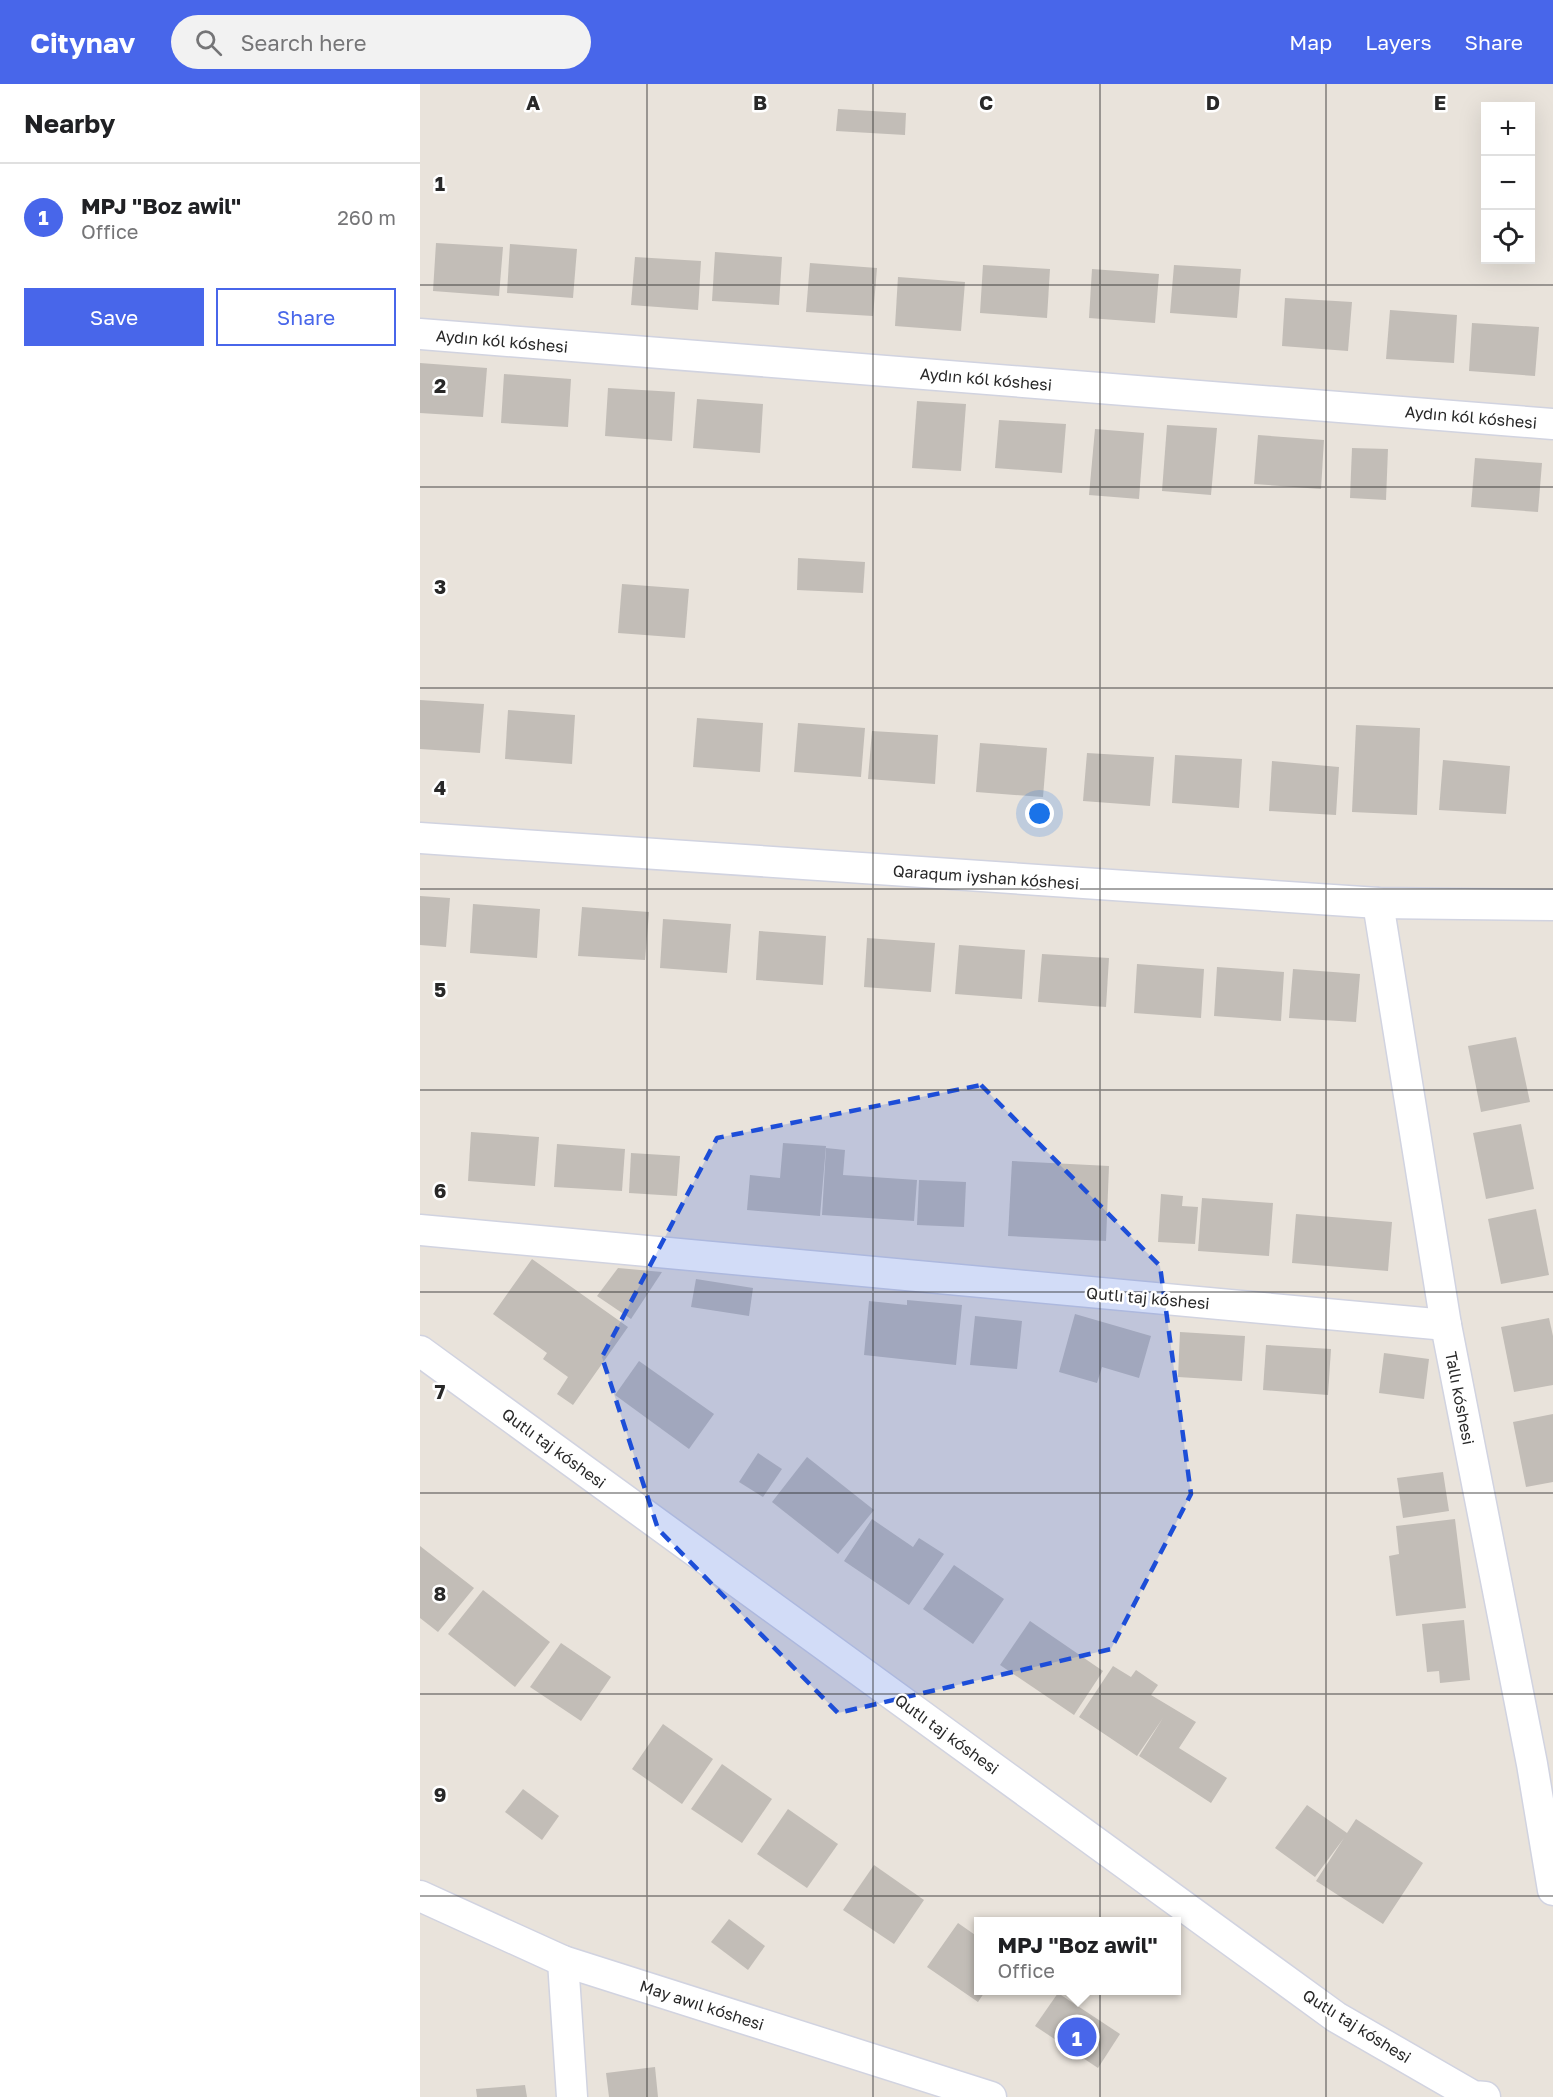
<!DOCTYPE html>
<html lang="en">
<head>
<meta charset="utf-8">
<style>
  :root { --surface:#fff; --page:#f2f2f2; --text:#202124; --muted:#757577; --line:#e0e0e0; --accent:#4866ea }
  body { margin:0; font-family:"Golos Text",sans-serif; background:var(--page); color:var(--text) }
  .controls { position:absolute; right:18px; top:18px; display:grid; overflow:hidden; border-radius:0px; box-shadow:0 6px 24px #0002 }
  .controls button { width:54px; height:54px; display:grid; place-items:center; padding:0; border:0; border-bottom:2px solid var(--line); background:var(--surface); color:var(--text); font:30px sans-serif }
  .you { position:absolute; left:620px; top:730px; width:21px; height:21px; margin:-15px; border:4px solid #fff; border-radius:50%; background:#1a73e8; box-shadow:0 0 0 9px #1a73e833 }
  .badge { display:grid; place-items:center; width:39px; height:39px; border-radius:50%; background:var(--accent); color:#fff; font-size:20px; font-weight:700 }
  .pin { position:absolute; translate:-50% -50%; border:3px solid #fff; box-shadow:0 2px 6px #0006 }
  .popup { position:absolute; left:554px; top:1833px; width:207px; height:78px; box-sizing:border-box; display:grid; place-content:center; border-radius:0px; background:var(--surface); filter:drop-shadow(0 2px 4px #0005); font-size:20px; white-space:nowrap; color:var(--muted) }
  .popup b { font-size:22px; color:var(--text) }
  .popup::after { content:''; position:absolute; left:50%; top:100%; margin-left:-12px; border:12px solid transparent; border-top-color:var(--surface) }
  .list { margin:0; padding:0; list-style:none }
  h2 { display:flex; justify-content:space-between; align-items:center; height:78px; margin:0; padding:0 24px; font-size:26px }
  h2 small { font-size:20px; font-weight:400; color:var(--muted) }
  .list li { display:grid; grid-template-columns:39px 1fr auto; gap:18px; align-items:center; box-sizing:border-box; height:108px; padding:0 24px; border-top:2px solid var(--line) }
  .list b { display:block; font-size:22px; white-space:nowrap }
  .list p { margin:0; font-size:20px; white-space:nowrap; color:var(--muted) }
  .list em { font-size:20px; font-style:normal; color:var(--muted) }
  .actions { display:flex; gap:12px; padding:18px 24px }
  .actions a { flex:1; padding:14px 0; border:2px solid var(--accent); border-radius:0px; text-align:center; font-size:21px; color:var(--accent) }
  .actions .main { background:var(--accent); color:#fff }
  .icon { flex:none; width:33px; height:33px; fill:none; stroke:currentColor; stroke-width:2; stroke-linecap:round; stroke-linejoin:round }
  .map { position:relative; flex:none; width:1133px; height:2013px; overflow:hidden }
  header { display:flex; align-items:center; gap:36px; box-sizing:border-box; height:84px; padding:0 30px; background:var(--accent); color:#fff }
  header strong { font-size:28px }
  nav { display:flex; gap:33px; margin-inline-start:auto; font-size:21px }
  .search { width:420px; height:54px; background:var(--page); display:flex; align-items:center; gap:15px; box-sizing:border-box; padding:0 21px; border-radius:33px; color:var(--muted); font-size:22px }
  main { display:flex }
  aside { flex:1; background:var(--surface) }
  .map>svg:first-child { display:block }
</style>
</head>
<body>
<header>
<strong>Citynav</strong>
<div class="search"><svg class="icon" aria-label="search" viewBox="0 0 24 24"><circle cx="10" cy="10" r="6"/><path d="M15 15l6 6"/></svg>Search here</div>
<nav><a>Map</a><a>Layers</a><a>Share</a></nav>
</header>
<main>
<aside>
<h2>Nearby<small></small></h2>
<ul class="list">
<li><span class="badge">1</span><div><b>MPJ &quot;Boz awil&quot;</b><p>Office</p></div><em>260 m</em></li>
</ul>
<div class="actions"><a class="main">Save</a><a>Share</a></div>
</aside>
<div class="map">
<svg width="1133" height="2013" viewBox="0 0 1133 2013">
  <rect width="100%" height="100%" fill="#e9e3db"/>
  <g fill="#c2bdb7">
    <path d="M418,25L486,29L485,51L416,47Z"/>
    <path d="M16,159L83,163L79,212L13,207Z"/>
    <path d="M90,160L157,165L153,214L87,209Z"/>
    <path d="M295,168L362,173L359,221L292,217Z"/>
    <path d="M215,173L281,177L278,226L211,221Z"/>
    <path d="M390,179L457,184L453,232L386,228Z"/>
    <path d="M563,181L630,185L627,234L560,229Z"/>
    <path d="M754,181L821,185L817,234L750,229Z"/>
    <path d="M672,185L739,190L735,239L669,234Z"/>
    <path d="M478,193L545,198L541,247L475,242Z"/>
    <path d="M865,214L932,218L928,267L862,262Z"/>
    <path d="M970,226L1037,231L1034,279L966,275Z"/>
    <path d="M1052,239L1119,243L1115,292L1049,287Z"/>
    <path d="M0,279L67,284L63,333L0,329Z"/>
    <path d="M84,290L151,295L148,343L81,339Z"/>
    <path d="M188,304L255,308L252,357L185,352Z"/>
    <path d="M277,315L343,320L340,369L273,364Z"/>
    <path d="M497,317L546,320L541,387L492,384Z"/>
    <path d="M579,336L646,340L642,389L575,384Z"/>
    <path d="M747,341L797,344L791,411L742,407Z"/>
    <path d="M675,345L724,349L719,415L669,411Z"/>
    <path d="M838,351L904,356L901,405L834,400Z"/>
    <path d="M932,364L968,365L966,416L930,414Z"/>
    <path d="M1055,374L1122,379L1118,428L1051,423Z"/>
    <path d="M378,474L445,478L443,509L377,506Z"/>
    <path d="M202,500L269,505L265,554L198,549Z"/>
    <path d="M0,616L64,620L60,669L0,665Z"/>
    <path d="M88,626L155,631L152,680L85,675Z"/>
    <path d="M277,634L343,639L340,688L273,683Z"/>
    <path d="M378,639L445,644L441,693L374,688Z"/>
    <path d="M936,641L1000,644L997,731L932,728Z"/>
    <path d="M452,647L518,651L515,700L448,695Z"/>
    <path d="M560,659L627,664L623,713L556,708Z"/>
    <path d="M667,669L734,673L730,722L663,717Z"/>
    <path d="M755,671L822,675L819,724L752,719Z"/>
    <path d="M1023,676L1090,682L1086,730L1019,726Z"/>
    <path d="M852,677L919,683L916,731L849,727Z"/>
    <path d="M0,812L30,814L26,863L0,861Z"/>
    <path d="M53,820L120,825L117,874L50,869Z"/>
    <path d="M162,823L229,828L225,876L158,872Z"/>
    <path d="M243,835L311,840L307,889L240,884Z"/>
    <path d="M339,847L406,852L403,901L336,896Z"/>
    <path d="M447,854L515,859L511,908L444,903Z"/>
    <path d="M539,861L605,866L602,915L535,910Z"/>
    <path d="M622,870L689,874L686,923L618,918Z"/>
    <path d="M717,880L784,885L781,934L714,929Z"/>
    <path d="M797,883L864,888L861,937L794,932Z"/>
    <path d="M873,885L940,890L936,938L869,934Z"/>
    <path d="M1096,953L1110,1018L1061,1028L1048,962Z"/>
    <path d="M1101,1040L1114,1105L1066,1115L1053,1049Z"/>
    <path d="M51,1048L119,1053L115,1102L48,1097Z"/>
    <path d="M363,1059L406,1062L400,1132L327,1126L330,1091L360,1094Z"/>
    <path d="M137,1060L205,1065L202,1107L134,1103Z"/>
    <path d="M406,1064L425,1066L423,1091L497,1096L494,1137L402,1131Z"/>
    <path d="M211,1069L260,1072L257,1112L209,1109Z"/>
    <path d="M592,1077L689,1082L686,1157L588,1152Z"/>
    <path d="M499,1096L546,1098L544,1143L497,1141Z"/>
    <path d="M741,1110L763,1112L762,1122L778,1123L775,1160L738,1158Z"/>
    <path d="M782,1114L853,1119L849,1172L778,1167Z"/>
    <path d="M1116,1125L1129,1191L1081,1200L1068,1135Z"/>
    <path d="M876,1130L972,1138L968,1187L872,1179Z"/>
    <path d="M112,1175L208,1243L153,1321L137,1310L148,1293L123,1275L127,1269L73,1230Z"/>
    <path d="M198,1184L242,1188L211,1235L177,1212Z"/>
    <path d="M276,1195L333,1204L329,1232L271,1223Z"/>
    <path d="M487,1216L542,1221L536,1281L444,1271L449,1217L487,1221Z"/>
    <path d="M655,1230L731,1252L719,1294L682,1283L677,1299L639,1288Z"/>
    <path d="M555,1232L602,1237L597,1285L550,1281Z"/>
    <path d="M1129,1234L1133,1252V1301L1094,1308L1081,1243Z"/>
    <path d="M760,1248L825,1252L822,1297L758,1293Z"/>
    <path d="M846,1261L911,1265L908,1311L843,1306Z"/>
    <path d="M964,1269L1009,1275L1004,1315L959,1309Z"/>
    <path d="M219,1277L294,1330L269,1365L195,1311Z"/>
    <path d="M1133,1330V1398L1106,1403L1093,1338Z"/>
    <path d="M338,1369L362,1385L343,1413L319,1398Z"/>
    <path d="M387,1373L454,1426L418,1470L352,1418Z"/>
    <path d="M1023,1388L1029,1427L983,1434L977,1394Z"/>
    <path d="M452,1435L493,1463L499,1454L524,1470L489,1521L424,1477Z"/>
    <path d="M1035,1435L1046,1524L976,1532L969,1472L979,1470L976,1442Z"/>
    <path d="M0,1462L54,1504L18,1548L0,1534Z"/>
    <path d="M534,1481L584,1515L553,1560L503,1525Z"/>
    <path d="M63,1506L130,1558L95,1603L28,1550Z"/>
    <path d="M1044,1536L1050,1596L1020,1599L1019,1587L1007,1588L1002,1540Z"/>
    <path d="M610,1537L683,1587L654,1631L580,1581Z"/>
    <path d="M141,1559L191,1593L161,1637L110,1603Z"/>
    <path d="M693,1582L711,1593L716,1586L738,1601L731,1611L776,1638L759,1664L807,1694L791,1719L719,1672L743,1634L717,1672L659,1633Z"/>
    <path d="M243,1640L293,1675L262,1720L212,1685Z"/>
    <path d="M302,1680L352,1715L322,1759L271,1725Z"/>
    <path d="M103,1705L139,1732L122,1756L85,1728Z"/>
    <path d="M887,1721L927,1749L936,1735L1003,1779L963,1840L896,1797L924,1754L895,1793L855,1764Z"/>
    <path d="M368,1725L418,1760L387,1804L337,1770Z"/>
    <path d="M454,1781L504,1816L474,1860L423,1826Z"/>
    <path d="M309,1835L345,1862L328,1886L291,1858Z"/>
    <path d="M538,1839L558,1853V1906H566L558,1918L507,1883Z"/>
    <path d="M638,1909L700,1950L678,1984L615,1942Z"/>
    <path d="M235,1983L238,2013H189L186,1989Z"/>
    <path d="M105,2001L107,2013H57L56,2005Z"/>
  </g>
  <g fill="none" stroke-linecap="round" stroke-linejoin="round">
    <g stroke="#d1d3e0" stroke-width="33">
      <g id="street">
        <path d="M0,250L1133,340"/>
        <path d="M0,754L958,819L1133,821"/>
        <path d="M958,819L1026,1241L1112,1680L1133,1806"/>
        <path d="M0,1146L1026,1241"/>
        <path d="M0,1267L916,1933L1053,2012L1065,2013"/>
        <path d="M0,1812L143,1877L571,2013"/>
        <path d="M143,1877L152,2013"/>
      </g>
    </g>
    <use href="#street" stroke="#fff" stroke-width="30"/>
  </g>
  <path fill="#1d4ed8" fill-opacity="0.2" stroke="#1d4ed8" stroke-width="4.5" stroke-dasharray="12 8" stroke-linejoin="round" d="M561,1001L740,1182L771,1410L691,1565L418,1629L238,1445L182,1273L297,1054Z"/>
  <path fill="none" stroke="#282828" stroke-width="1.5" stroke-opacity="0.55" d="M227,0V2013M453,0V2013M680,0V2013M906,0V2013M0,201H1133M0,403H1133M0,604H1133M0,805H1133M0,1006H1133M0,1208H1133M0,1409H1133M0,1610H1133M0,1812H1133"/>
  <g text-anchor="middle" dominant-baseline="central" stroke-width="5" stroke-linejoin="round" paint-order="stroke">
    <g font-size="16" fill="#282828" stroke="#fff">
      <text transform="translate(82 257) rotate(5)">Aydın kól kóshesi</text>
      <text transform="translate(566 295) rotate(5)">Aydın kól kóshesi</text>
      <text transform="translate(1051 333) rotate(5)">Aydın kól kóshesi</text>
      <text transform="translate(566 793) rotate(4)">Qaraqum iyshan kóshesi</text>
      <text transform="translate(728 1214) rotate(5)">Qutlı taj kóshesi</text>
      <text transform="translate(1040 1314) rotate(79)">Tallı kóshesi</text>
      <text transform="translate(134 1364) rotate(36)">Qutlı taj kóshesi</text>
      <text transform="translate(527 1650) rotate(36)">Qutlı taj kóshesi</text>
      <text transform="translate(282 1921) rotate(18)">May awıl kóshesi</text>
      <text transform="translate(937 1942) rotate(32)">Qutlı taj kóshesi</text>
    </g>
  </g>
  <g font-size="20" text-anchor="middle" font-weight="bold" fill="#282828" stroke="#fff" stroke-width="5" stroke-linejoin="round" paint-order="stroke">
    <text x="113" y="26">A</text>
    <text x="340" y="26">B</text>
    <text x="566" y="26">C</text>
    <text x="793" y="26">D</text>
    <text x="1020" y="26">E</text>
    <text x="20" y="107">1</text>
    <text x="20" y="309">2</text>
    <text x="20" y="510">3</text>
    <text x="20" y="711">4</text>
    <text x="20" y="913">5</text>
    <text x="20" y="1114">6</text>
    <text x="20" y="1315">7</text>
    <text x="20" y="1517">8</text>
    <text x="20" y="1718">9</text>
  </g>
</svg>
<div class="controls">
<button>+</button>
<button>−</button>
<button><svg class="icon" aria-label="locate" viewBox="0 0 24 24"><circle cx="12" cy="12" r="6"/><path d="M12 2v4M12 18v4M2 12h4M18 12h4"/></svg></button>
</div>
<div class="you"></div>
<div class="pin badge" style="left:657px;top:1953px">1</div>
<div class="popup"><b>MPJ &quot;Boz awil&quot;</b>Office</div>
</div>
</main>
</body>
</html>
